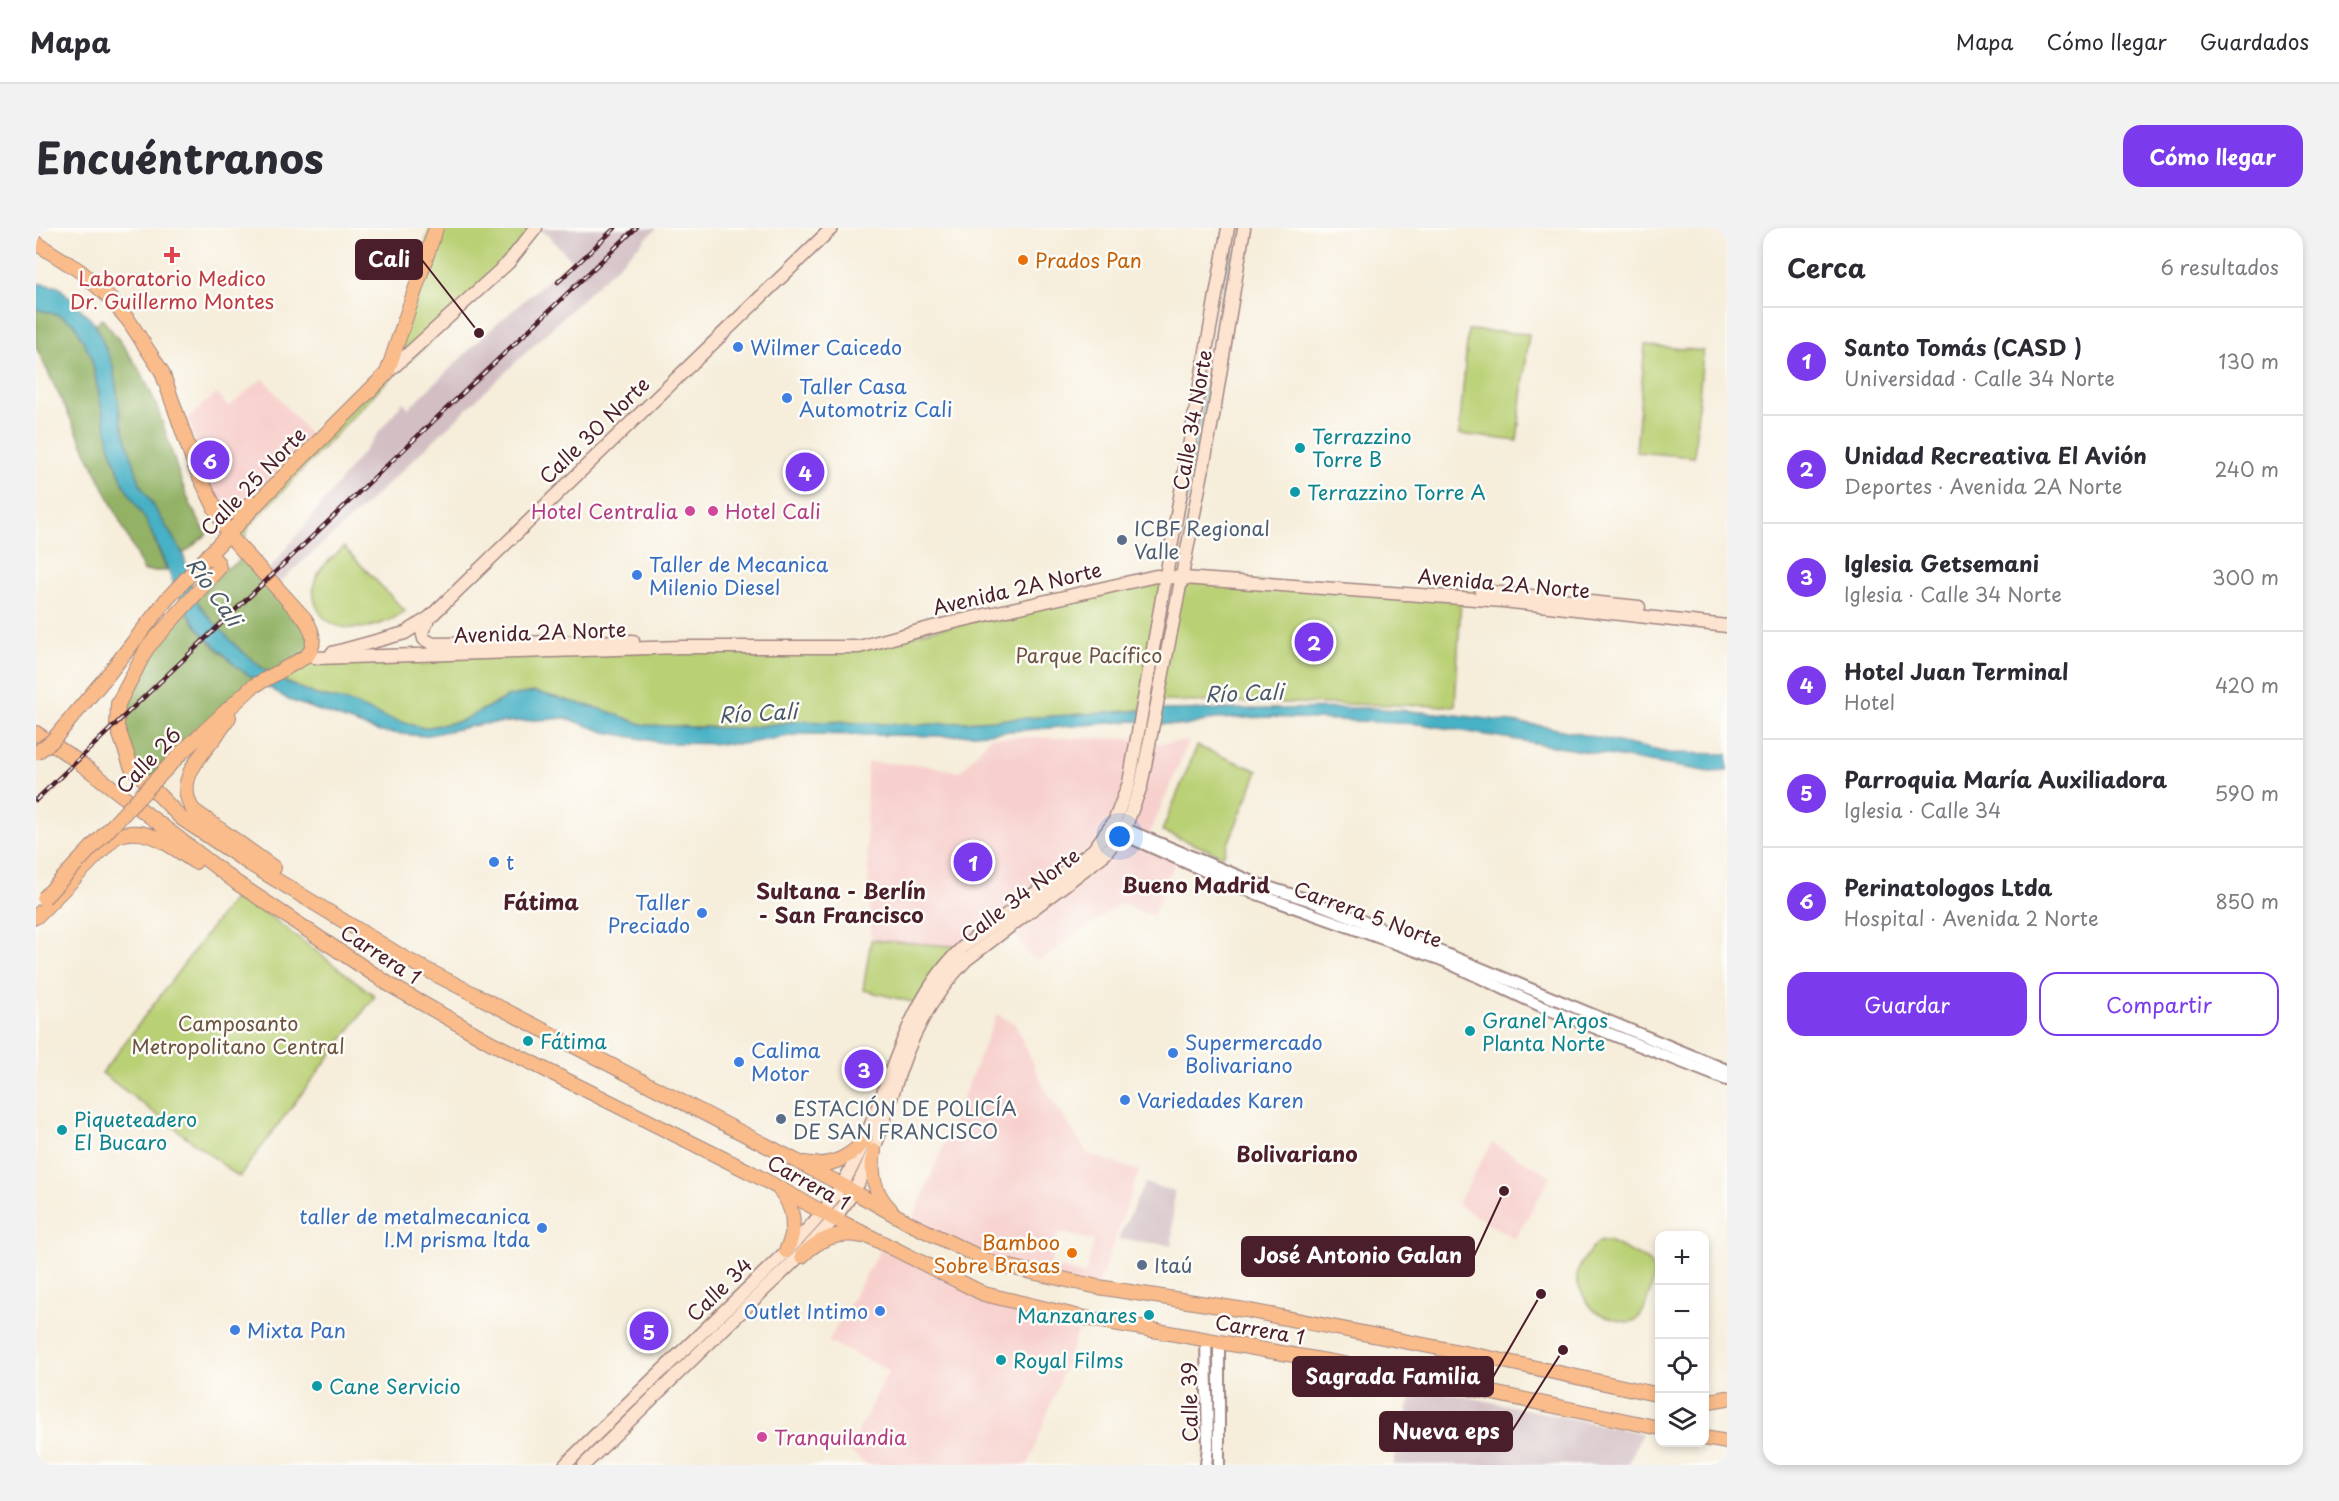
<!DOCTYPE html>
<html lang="es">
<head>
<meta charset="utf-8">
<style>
  :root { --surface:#fff; --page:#f2f2f3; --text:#2b2b33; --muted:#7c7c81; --line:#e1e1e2; --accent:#7c3aed }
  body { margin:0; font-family:"Playpen Sans",sans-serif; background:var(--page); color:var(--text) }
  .controls { position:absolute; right:18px; bottom:18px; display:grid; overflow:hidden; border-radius:12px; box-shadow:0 3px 9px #0003 }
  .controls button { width:54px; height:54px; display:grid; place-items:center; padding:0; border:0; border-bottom:2px solid var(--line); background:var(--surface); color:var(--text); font:30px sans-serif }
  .you { position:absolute; left:1084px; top:609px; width:21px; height:21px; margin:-15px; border:4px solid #fff; border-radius:50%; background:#1a73e8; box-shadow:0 0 0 9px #1a73e833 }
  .badge { display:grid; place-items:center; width:39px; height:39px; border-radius:50%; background:var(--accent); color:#fff; font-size:20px; font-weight:700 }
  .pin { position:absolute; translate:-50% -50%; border:3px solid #fff; box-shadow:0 2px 6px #0006 }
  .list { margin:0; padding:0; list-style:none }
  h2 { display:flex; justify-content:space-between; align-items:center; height:78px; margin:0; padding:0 24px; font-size:26px }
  h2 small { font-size:20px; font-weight:400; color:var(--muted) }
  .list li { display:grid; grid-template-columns:39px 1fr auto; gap:18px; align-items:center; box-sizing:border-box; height:108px; padding:0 24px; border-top:2px solid var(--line) }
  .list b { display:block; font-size:22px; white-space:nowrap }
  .list p { margin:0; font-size:20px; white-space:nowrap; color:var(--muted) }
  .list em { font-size:20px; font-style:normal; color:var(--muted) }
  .actions { display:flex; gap:12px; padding:18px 24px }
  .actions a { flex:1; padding:14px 0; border:2px solid var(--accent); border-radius:18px; text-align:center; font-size:21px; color:var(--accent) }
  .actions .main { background:var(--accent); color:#fff }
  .icon { flex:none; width:33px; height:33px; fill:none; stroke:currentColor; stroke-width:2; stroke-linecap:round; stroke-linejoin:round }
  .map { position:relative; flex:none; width:1691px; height:1237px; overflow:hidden; border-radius:18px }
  header { display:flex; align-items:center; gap:36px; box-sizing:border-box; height:84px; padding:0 30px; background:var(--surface); border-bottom:2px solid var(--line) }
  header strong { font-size:28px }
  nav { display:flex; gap:33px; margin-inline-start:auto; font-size:21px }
  .intro { display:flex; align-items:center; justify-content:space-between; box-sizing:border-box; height:144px; padding:0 36px }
  h1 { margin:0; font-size:42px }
  .button { padding:15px 27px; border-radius:18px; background:var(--accent); color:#fff; font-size:21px; font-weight:700 }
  main { display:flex; gap:36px; padding:0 36px }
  aside { flex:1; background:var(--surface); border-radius:18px; box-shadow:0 3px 9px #0003 }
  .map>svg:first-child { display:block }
</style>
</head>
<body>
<header>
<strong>Mapa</strong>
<nav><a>Mapa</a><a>Cómo llegar</a><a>Guardados</a></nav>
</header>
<div class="intro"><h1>Encuéntranos</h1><a class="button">Cómo llegar</a></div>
<main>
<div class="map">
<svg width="1691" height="1237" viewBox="0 0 1691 1237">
  <rect width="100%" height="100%" fill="#fdfcf7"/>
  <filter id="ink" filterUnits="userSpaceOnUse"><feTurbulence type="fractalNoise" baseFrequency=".0167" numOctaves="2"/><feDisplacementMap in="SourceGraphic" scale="12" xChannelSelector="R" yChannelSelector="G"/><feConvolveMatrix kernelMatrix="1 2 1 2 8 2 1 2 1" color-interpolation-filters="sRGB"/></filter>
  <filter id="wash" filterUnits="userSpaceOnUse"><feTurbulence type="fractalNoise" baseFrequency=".008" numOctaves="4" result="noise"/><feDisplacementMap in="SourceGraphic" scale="24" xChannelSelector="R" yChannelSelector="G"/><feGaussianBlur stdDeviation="1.35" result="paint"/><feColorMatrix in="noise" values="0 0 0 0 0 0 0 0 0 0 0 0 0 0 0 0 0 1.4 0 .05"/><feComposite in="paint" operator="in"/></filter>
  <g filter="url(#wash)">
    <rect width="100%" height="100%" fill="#f6edda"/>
    <g fill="#f7d0cd" fill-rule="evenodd">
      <path d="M227,150L275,209L212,272L194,279L184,277L166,239L152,190L181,165L192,179Z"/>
      <path d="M955,509L1101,511L1093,555L1068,608L927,719L835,712L830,598L831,534L887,537L924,544Z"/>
      <path d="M1153,513L1112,609L1089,600L1113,516Z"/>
      <path d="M1086,606L1141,630L1117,688L1085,675L1005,732L995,729L973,699Z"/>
      <path d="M961,786L979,796L1008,859L1051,925L1103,943L1062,1059L981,1043L875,996ZM1022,1004L1058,1013L1049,1047L1014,1037Z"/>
      <path d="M1456,915L1515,948L1479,1011L1421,977Z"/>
      <path d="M845,1020L946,1071L1044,1098L992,1237H831L812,1223L853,1142L792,1114Z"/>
    </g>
    <g fill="#d2bec3">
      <path d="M500,0H621L319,287L239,358L229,347L367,174L373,180L454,102L523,42L526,44L537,34L513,8Z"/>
      <path d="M1109,955L1138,963L1136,1017L1082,1011Z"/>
      <path d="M1378,1158L1606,1205L1592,1237H1357Z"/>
    </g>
    <g fill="#bad074" stroke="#827850" stroke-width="1.5">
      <path d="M394,0H500L438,73L345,159L215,296L210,305L209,315L192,306L351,145Z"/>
      <path d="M1432,102L1493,106L1481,213L1423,206Z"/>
      <path d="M1609,117L1667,123L1658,229L1600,224Z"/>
      <path d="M308,319L369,383C346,401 294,413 280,377C277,368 276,360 280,350C285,338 298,328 308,319Z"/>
      <path d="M1129,348L1105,482L884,497L844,498L806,493L708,500L657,499L608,497L568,482L499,464L473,468L425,493L388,500L351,490L313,474L281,467L236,448L267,431L823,419Z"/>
      <path d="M1146,348L1425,370L1419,478L1120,473Z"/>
      <path d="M1161,518L1222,543L1187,628L1126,603Z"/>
      <path d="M202,664L339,768L203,949L66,845Z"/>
      <path d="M835,712L927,719L884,776L827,762Z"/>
      <path d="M1566,1013H1573L1611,1032L1618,1041C1619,1051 1615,1061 1612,1070C1603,1104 1588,1095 1560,1084C1553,1078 1542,1061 1541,1051C1540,1040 1556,1016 1566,1013Z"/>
    </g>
    <g fill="#93b266" stroke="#6e6848" stroke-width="1.5">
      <path d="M0,81L23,87L38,95L55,128L74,219L88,257L111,294L131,343H108L0,119Z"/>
      <path d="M66,91C87,115 108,146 120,177C137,221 144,266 171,306L147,326L104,256L85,193L77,138L59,96Z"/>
      <path d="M210,327L269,391L277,419L236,448C208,427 180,401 160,372L184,343L199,336Z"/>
      <path d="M149,381C166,411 195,435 224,454L113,557L105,551L81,498L90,458Z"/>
    </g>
    <path fill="#47b1c5" stroke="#486878" stroke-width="1.5" d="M0,55L23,59L59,96L77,138L85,193L104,256L147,326L160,372L171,387L202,420L236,448L280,467L313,474L351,490L388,500L425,493L473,468L499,464L568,482L608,497L657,499L708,500L762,493L884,497L1110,482L1334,480L1412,486L1507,498L1633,525L1691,526V543L1674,544L1384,496L1234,489L1178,491L1149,498L1096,493L914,508L765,506L706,516L628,515L569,504L530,490L446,496L388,508L344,504L253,472L203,441L166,405L149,381L111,294L88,257L74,219L55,128L38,95L23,87L0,81Z"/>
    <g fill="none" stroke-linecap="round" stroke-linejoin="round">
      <path stroke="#47b1c5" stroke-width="2" d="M1139,331L1200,0"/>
    </g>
  </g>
  <g filter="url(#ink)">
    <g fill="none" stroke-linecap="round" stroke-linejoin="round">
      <g stroke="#a08682" stroke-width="14">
        <g id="tertiary">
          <path d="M1082,598L1222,656L1273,672L1410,726L1691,842"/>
          <path d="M1079,600L1086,606L1218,665L1406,732L1509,780L1691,852"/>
          <path d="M1170,1111L1172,1218L1170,1237"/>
          <path d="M1183,1237V1113"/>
        </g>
      </g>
      <g stroke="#a08682" stroke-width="15">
        <g id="secondary">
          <path d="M351,145L472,35L500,0"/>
          <path d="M1445,363L1603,379"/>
          <path d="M394,389L386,403L388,411L397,416L597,413"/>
          <path d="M296,425L369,405L394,389L796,0"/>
          <path d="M279,430L646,419H823L897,399L1120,348L1467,373L1691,398"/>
          <path d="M529,1237C587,1179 647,1123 706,1066C739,1034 776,1002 802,963C852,886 858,784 927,719L1057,622L1078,594L1093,555L1192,0"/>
          <path d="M548,1237C600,1186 652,1135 704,1085C743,1046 785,1013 816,966C840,928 850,883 865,840C879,799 900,763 930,732L1069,626L1089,600L1105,558L1178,183L1208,0"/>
        </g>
      </g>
      <g stroke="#a08682" stroke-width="16">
        <g id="primary">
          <path d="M0,15L44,43L71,67L93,93L126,144L160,241L192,306L269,391C277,403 281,415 271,428L216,459L146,524"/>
          <path d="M179,281C192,288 206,283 216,274"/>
          <path d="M173,326L182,335L183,340L111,420L82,476L81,498L95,538L145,590L214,636L370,731L797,952L875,996L956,1035L1062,1059L1209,1082L1449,1129L1624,1167"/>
          <path d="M71,448L131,371L233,263L351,145L400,0"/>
          <path d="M193,489C177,519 134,546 157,582L238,640"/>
          <path d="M0,505L40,532L201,655L354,757L454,814L712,943L799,991L948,1066L1044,1089L1380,1149L1624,1200"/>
          <path d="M0,689L78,610C107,594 134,618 159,634"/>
          <path d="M838,923C834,945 838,965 854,981"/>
          <path d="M769,935C794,940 814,930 830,911"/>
          <path d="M743,961C759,979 761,1002 750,1023"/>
          <path d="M766,1028C783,1011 801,1003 826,1008"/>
          <path d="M1668,1174L1691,1170"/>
          <path d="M1668,1210L1691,1214"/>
        </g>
      </g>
      <use href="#tertiary" stroke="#fff" stroke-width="10"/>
      <use href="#secondary" stroke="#fde4d0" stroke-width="12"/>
      <use href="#primary" stroke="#f9bc8a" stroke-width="14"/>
      <g stroke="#4a1f2b" stroke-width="4.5">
        <g id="rail">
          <path d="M522,54L579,0"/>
          <path d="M0,572L600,0"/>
        </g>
      </g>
      <use href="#rail" stroke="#fdfcf7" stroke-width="2" stroke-dasharray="7" stroke-linecap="butt"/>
      <g stroke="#a08682" stroke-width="16" stroke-linecap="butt">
        <g id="primary-bridge">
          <path d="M0,525L16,513L71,448"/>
          <path d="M8,670L146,524"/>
        </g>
      </g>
      <use href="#primary-bridge" stroke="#f9bc8a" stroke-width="14"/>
    </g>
  </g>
  <path fill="#e0444e" stroke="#fdfcf7" stroke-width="2" d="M133 18h6v6h6v6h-6v6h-6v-6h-6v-6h6z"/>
  <g fill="#e8710a" stroke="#fdfcf7" stroke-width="2">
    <circle cx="987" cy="32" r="6"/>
    <circle cx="1036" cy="1025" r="6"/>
  </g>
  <g fill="#3f7fe0" stroke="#fdfcf7" stroke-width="2">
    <circle cx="702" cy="119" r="6"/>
    <circle cx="751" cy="170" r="6"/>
    <circle cx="601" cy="347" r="6"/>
    <circle cx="458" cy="634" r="6"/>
    <circle cx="666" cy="685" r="6"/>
    <circle cx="1137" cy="825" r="6"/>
    <circle cx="703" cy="834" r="6"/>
    <circle cx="1089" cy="872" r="6"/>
    <circle cx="506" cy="1000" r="6"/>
    <circle cx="844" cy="1083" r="6"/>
    <circle cx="199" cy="1102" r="6"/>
  </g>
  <g fill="#0f9aa8" stroke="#fdfcf7" stroke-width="2">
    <circle cx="1264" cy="220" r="6"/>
    <circle cx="1259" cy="264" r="6"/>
    <circle cx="1434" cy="803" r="6"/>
    <circle cx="492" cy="813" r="6"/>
    <circle cx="26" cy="902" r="6"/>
    <circle cx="1113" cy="1087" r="6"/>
    <circle cx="965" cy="1132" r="6"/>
    <circle cx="281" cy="1158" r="6"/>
  </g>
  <g fill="#d1479c" stroke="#fdfcf7" stroke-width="2">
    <circle cx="654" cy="283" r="6"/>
    <circle cx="677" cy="283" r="6"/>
    <circle cx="726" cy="1209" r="6"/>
  </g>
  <g fill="#5c6f8a" stroke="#fdfcf7" stroke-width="2">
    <circle cx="1086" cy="312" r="6"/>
    <circle cx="745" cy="891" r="6"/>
    <circle cx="1106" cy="1037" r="6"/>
  </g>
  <g text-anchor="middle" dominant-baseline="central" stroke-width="5" stroke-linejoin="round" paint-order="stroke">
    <g font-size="20" fill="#c56008" stroke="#fdfcf7" text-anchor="start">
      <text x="999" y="32">Prados Pan</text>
      <text x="1024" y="1014" text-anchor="end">Bamboo<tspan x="1024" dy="23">Sobre Brasas</tspan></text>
    </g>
    <g font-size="20" fill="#be3a42" stroke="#fdfcf7">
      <text x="136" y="50">Laboratorio Medico<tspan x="136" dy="23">Dr. Guillermo Montes</tspan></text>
    </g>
    <g font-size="20" fill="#366cbe" stroke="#fdfcf7" text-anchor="start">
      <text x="714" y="119">Wilmer Caicedo</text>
      <text x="763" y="158">Taller Casa<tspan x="763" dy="23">Automotriz Cali</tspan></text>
      <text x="613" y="336">Taller de Mecanica<tspan x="613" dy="23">Milenio Diesel</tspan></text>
      <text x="470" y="634">t</text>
      <text x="654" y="674" text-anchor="end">Taller<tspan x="654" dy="23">Preciado</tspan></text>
      <text x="1149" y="814">Supermercado<tspan x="1149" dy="23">Bolivariano</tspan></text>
      <text x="715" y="822">Calima<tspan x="715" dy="23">Motor</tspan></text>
      <text x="1101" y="872">Variedades Karen</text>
      <text x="494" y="988" text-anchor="end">taller de metalmecanica<tspan x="494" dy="23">I.M prisma ltda</tspan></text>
      <text x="832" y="1083" text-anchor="end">Outlet Intimo</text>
      <text x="211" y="1102">Mixta Pan</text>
    </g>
    <g font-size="20" fill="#4a1f2b" stroke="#fdfcf7">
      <text transform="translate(1156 192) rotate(-80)">Calle 34 Norte</text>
      <text transform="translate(558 202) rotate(-44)">Calle 30 Norte</text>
      <text transform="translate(217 253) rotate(-46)">Calle 25 Norte</text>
      <text transform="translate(1468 355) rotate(5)">Avenida 2A Norte</text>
      <text transform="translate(981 360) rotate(-13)">Avenida 2A Norte</text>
      <text transform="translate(504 404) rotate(-2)">Avenida 2A Norte</text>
      <text transform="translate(112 532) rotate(-46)">Calle 26</text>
      <text transform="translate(984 667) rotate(-37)">Calle 34 Norte</text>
      <text transform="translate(1332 686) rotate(20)">Carrera 5 Norte</text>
      <text transform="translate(345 726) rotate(33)">Carrera 1</text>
      <text transform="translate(773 954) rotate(29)">Carrera 1</text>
      <text transform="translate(683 1061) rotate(-44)">Calle 34</text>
      <text transform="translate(1224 1101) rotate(10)">Carrera 1</text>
      <text transform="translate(1153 1174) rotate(-91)">Calle 39</text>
    </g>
    <g font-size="20" fill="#0d838f" stroke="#fdfcf7" text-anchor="start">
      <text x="1276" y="208">Terrazzino<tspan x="1276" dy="23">Torre B</tspan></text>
      <text x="1271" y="264">Terrazzino Torre A</text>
      <text x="1446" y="792">Granel Argos<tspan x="1446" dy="23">Planta Norte</tspan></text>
      <text x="504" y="813">Fátima</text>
      <text x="38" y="891">Piqueteadero<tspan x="38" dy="23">El Bucaro</tspan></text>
      <text x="1101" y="1087" text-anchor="end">Manzanares</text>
      <text x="977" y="1132">Royal Films</text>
      <text x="293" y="1158">Cane Servicio</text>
    </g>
    <g font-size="20" fill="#b23c85" stroke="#fdfcf7" text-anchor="start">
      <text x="642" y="283" text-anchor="end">Hotel Centralia</text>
      <text x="689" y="283">Hotel Cali</text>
      <text x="738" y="1209">Tranquilandia</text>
    </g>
    <g font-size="20" fill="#4e5e75" stroke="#fdfcf7" text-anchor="start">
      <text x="1098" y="300">ICBF Regional<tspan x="1098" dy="23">Valle</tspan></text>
      <text x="757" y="880">ESTACIÓN DE POLICÍA<tspan x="757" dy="23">DE SAN FRANCISCO</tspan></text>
      <text x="1118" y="1037">Itaú</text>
    </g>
    <g font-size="20" fill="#6c5441" stroke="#fdfcf7">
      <text x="1053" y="427">Parque Pacífico</text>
      <text x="202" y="795">Camposanto<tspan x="202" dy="23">Metropolitano Central</tspan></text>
    </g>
    <g font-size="21" font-style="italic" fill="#495969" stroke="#fdfcf7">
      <text transform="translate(179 363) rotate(55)">Río Cali</text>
      <text transform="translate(1208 464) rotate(-2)">Río Cali</text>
      <text transform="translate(722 484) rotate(-3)">Río Cali</text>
    </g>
    <g font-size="21" font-weight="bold" fill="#4a1f2b" stroke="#fdfcf7">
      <text x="1160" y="656">Bueno Madrid</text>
      <text x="805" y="662">Sultana - Berlín<tspan x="805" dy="24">- San Francisco</tspan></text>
      <text x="505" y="673">Fátima</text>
      <text x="1261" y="925">Bolivariano</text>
    </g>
  </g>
  <path fill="none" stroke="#4a1f2b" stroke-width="2" d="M443 105L386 32M1468 963L1438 1028M1505 1066L1457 1149M1527 1122L1476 1203"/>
  <g fill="#4a1f2b" stroke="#fdfcf7" stroke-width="2">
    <circle cx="443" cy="105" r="6"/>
    <circle cx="1468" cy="963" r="6"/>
    <circle cx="1505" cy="1066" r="6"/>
    <circle cx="1527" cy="1122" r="6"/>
  </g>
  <g fill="#4a1f2b" stroke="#4a1f2b" stroke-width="2">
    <rect x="320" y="12" width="66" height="39" rx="6"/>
    <rect x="1206" y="1009" width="232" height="39" rx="6"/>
    <rect x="1257" y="1129" width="200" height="39" rx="6"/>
    <rect x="1344" y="1184" width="132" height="39" rx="6"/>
  </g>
  <g font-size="21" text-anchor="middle" font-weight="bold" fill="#fff">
    <text x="353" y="39">Cali</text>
    <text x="1322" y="1035">José Antonio Galan</text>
    <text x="1357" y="1156">Sagrada Familia</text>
    <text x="1410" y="1211">Nueva eps</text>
  </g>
</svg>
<div class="controls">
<button>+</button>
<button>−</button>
<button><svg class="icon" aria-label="locate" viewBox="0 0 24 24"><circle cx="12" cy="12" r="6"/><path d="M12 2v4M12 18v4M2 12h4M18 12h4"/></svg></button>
<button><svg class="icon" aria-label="layers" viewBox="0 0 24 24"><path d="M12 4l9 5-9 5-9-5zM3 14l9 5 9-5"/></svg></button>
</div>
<div class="you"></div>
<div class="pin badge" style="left:937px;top:634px">1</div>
<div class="pin badge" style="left:1278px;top:414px">2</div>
<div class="pin badge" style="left:828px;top:841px">3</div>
<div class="pin badge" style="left:769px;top:244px">4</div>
<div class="pin badge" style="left:613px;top:1103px">5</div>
<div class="pin badge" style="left:174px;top:232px">6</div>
</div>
<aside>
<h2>Cerca<small>6 resultados</small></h2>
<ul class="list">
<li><span class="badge">1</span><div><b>Santo Tomás (CASD )</b><p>Universidad · Calle 34 Norte</p></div><em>130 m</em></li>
<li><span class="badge">2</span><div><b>Unidad Recreativa El Avión</b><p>Deportes · Avenida 2A Norte</p></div><em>240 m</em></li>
<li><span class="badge">3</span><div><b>Iglesia Getsemani</b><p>Iglesia · Calle 34 Norte</p></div><em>300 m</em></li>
<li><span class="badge">4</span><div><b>Hotel Juan Terminal</b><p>Hotel</p></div><em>420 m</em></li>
<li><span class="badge">5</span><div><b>Parroquia María Auxiliadora</b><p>Iglesia · Calle 34</p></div><em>590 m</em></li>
<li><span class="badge">6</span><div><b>Perinatologos Ltda</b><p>Hospital · Avenida 2 Norte</p></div><em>850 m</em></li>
</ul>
<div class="actions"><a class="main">Guardar</a><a>Compartir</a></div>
</aside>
</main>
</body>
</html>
